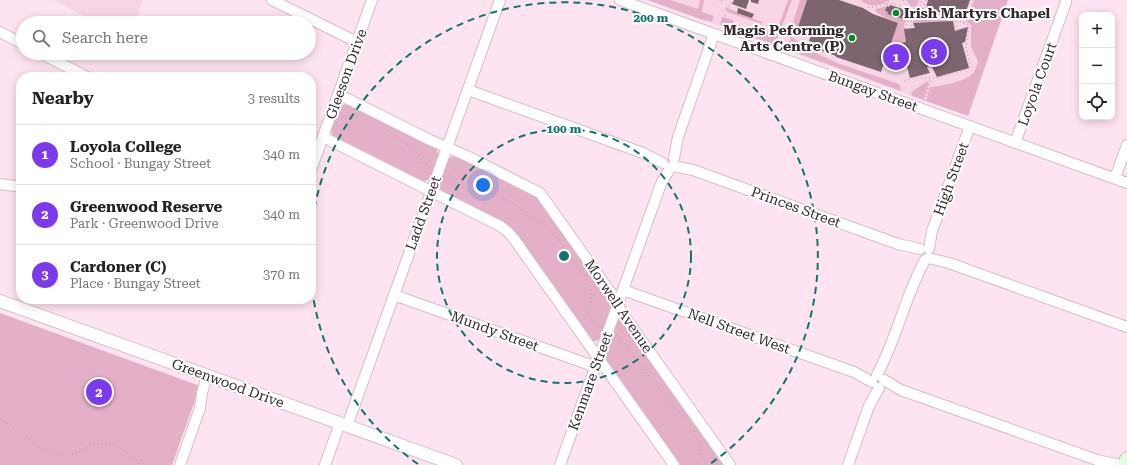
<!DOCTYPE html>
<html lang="en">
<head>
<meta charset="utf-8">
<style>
  :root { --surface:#fff; --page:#f6f6f6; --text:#222; --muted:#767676; --line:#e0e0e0; --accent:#7c3aed }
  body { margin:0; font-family:"Roboto Serif",serif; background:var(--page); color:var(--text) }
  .controls { position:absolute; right:12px; top:12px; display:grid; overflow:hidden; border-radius:8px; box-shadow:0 2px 10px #0003 }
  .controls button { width:36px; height:36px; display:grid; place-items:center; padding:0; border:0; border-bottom:1px solid var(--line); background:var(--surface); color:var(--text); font:20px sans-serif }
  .you { position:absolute; left:483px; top:185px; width:14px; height:14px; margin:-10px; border:3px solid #fff; border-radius:50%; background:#1a73e8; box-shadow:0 0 0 6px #1a73e833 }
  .badge { display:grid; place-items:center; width:26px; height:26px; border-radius:50%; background:var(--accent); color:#fff; font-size:13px; font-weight:700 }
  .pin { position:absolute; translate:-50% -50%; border:2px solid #fff; box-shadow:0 1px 4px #0006 }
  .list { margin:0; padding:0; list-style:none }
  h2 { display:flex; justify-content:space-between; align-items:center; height:52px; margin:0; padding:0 16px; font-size:17px }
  h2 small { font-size:13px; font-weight:400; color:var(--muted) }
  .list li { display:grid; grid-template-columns:26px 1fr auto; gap:12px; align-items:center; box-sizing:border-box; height:60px; padding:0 16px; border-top:1px solid var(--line) }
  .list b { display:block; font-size:15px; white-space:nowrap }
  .list p { margin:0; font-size:13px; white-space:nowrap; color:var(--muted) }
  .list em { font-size:13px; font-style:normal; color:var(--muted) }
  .icon { flex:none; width:22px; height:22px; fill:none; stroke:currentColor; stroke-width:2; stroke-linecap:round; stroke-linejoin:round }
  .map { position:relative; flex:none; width:1127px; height:465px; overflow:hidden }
  .search { position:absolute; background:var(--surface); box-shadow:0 2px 10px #0003; left:16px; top:16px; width:300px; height:44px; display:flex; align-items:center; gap:10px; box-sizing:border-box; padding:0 14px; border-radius:22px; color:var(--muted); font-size:15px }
  .panel { position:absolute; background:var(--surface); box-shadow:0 2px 10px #0003; left:16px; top:72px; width:300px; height:232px; border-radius:16px }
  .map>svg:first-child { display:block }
</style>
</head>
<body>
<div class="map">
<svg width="1127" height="465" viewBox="0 0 1127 465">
  <rect width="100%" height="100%" fill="#fee3f0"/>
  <g fill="#f8d5e5">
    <path d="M53,0H143L135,23H98Z"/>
    <path d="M646,0H1008L968,116Z"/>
  </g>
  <g fill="#e3b0c8">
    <path d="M648,0H670L698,9L700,0H704L702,12L714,16L712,22L707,20L706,21Z"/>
    <path d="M788,0H792L775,44H772L720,25L722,17H723L733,20V23L762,33L764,30L776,34Z"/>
    <path d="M800,0H807L800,31L791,28Z"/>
    <path d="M861,0H890C881,6 868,8 861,0Z"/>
    <path d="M906,0H919L917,6L911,7Z"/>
    <path d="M974,0H1008L968,116L926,101L930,87C942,86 965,82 973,73C976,70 977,64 978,61L971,47V25L966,21Z"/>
    <path d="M887,6L885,11L888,12L887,14L903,19L906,10L909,11L918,9L910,16L904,24L906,42L901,43L905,60L887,54L898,23L885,18L875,11L876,9Z"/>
    <path d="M725,7L762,22V24L727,12Z"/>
    <path d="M921,11L951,22L913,23V19Z"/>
    <path d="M791,36L803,45L819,50L818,54L837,63L896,83L900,85L901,91L789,50L788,48Z"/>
    <path d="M928,81L929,82L924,100L912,96L911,94L914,90Z"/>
    <path d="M348,104L436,148L439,155L430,179L423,182L333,137C329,130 334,114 339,108C341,105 344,104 348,104Z"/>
    <path d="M455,155L535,193L612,303V306L601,338C597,341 595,342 591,340L516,237L441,192L439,185L448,159Z"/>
    <path d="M0,313L200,386L172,465H0Z"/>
    <path d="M621,319L727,465H679L606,362L605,358L606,350L617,322Z"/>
  </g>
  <g fill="#7c656f">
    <path d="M734,0H749L746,9L732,4Z"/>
    <path d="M751,0H759L758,4L751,2Z"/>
    <path d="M807,0H839L863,8L873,14L898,23L881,72L836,57V56L819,50L821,45L809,41L811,35L800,31L801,28L798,27Z"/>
    <path d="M928,0H970L963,20L926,8Z"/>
    <path d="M890,5L906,10L903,19L887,14L888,12L885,11L887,6L889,7Z"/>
    <path d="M738,8L754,14L752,18L737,13Z"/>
    <path d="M953,21L955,31L968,27L965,42L962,43L969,68L937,77L931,65L927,67L930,73L910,78L901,43L906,42L904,29L915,28L913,23Z"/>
  </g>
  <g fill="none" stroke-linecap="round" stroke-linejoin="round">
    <g stroke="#d5bcc8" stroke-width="12">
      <g id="minor">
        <path d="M272,0L357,42"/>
        <path d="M620,0L1127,183"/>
        <path d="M0,32L23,44"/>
        <path d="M40,53L87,77"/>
        <path d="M468,90L643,153L663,163"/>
        <path d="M338,94L430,140L467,156L540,193L611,293L625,317L730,465"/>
        <path d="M323,137L500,226L508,232L514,239L674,465"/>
        <path d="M1015,143L1066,2"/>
        <path d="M674,158L678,137L714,34"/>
        <path d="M673,166L693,170L898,244L920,249"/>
        <path d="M311,170L372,0"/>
        <path d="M1115,178L1127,145"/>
        <path d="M0,184L14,186L21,185"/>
        <path d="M929,249L932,231L970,126"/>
        <path d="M928,258L949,263L1127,327"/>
        <path d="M623,290L854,372L872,382"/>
        <path d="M394,295L596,367"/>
        <path d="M877,375C897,338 905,296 925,260"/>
        <path d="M884,380L901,390L1097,460L1120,465"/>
        <path d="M347,426L500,0"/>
        <path d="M180,465L200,408L202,393L207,375"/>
        <path d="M325,465L340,423"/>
        <path d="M560,465L661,184L670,168"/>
        <path d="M848,465L869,406L879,388"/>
      </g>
    </g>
    <g stroke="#d5bcc8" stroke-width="14">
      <path id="tertiary" d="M0,301L456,465"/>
    </g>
    <g stroke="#d5bcc8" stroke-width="16">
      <path id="secondary" d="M1125,464L1127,459"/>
    </g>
    <g stroke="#c0aab4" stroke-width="1.5" stroke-dasharray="1 3" stroke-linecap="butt">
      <path d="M717,0L722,1"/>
      <path d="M903,0L909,9L921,8L969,25L966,48L971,68L936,78H911"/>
      <path d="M887,4L883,10H878L877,12C888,15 908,30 908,9"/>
      <path d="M729,7L732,0"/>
      <path d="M868,7H874L890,3L908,9"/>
      <path d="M923,9L926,0"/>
      <path d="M725,15L726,29"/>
      <path d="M911,17L912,28"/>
      <path d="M957,18L955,22L957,30"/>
      <path d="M964,23L972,0"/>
      <path d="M905,29L907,22L918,10L922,0"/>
      <path d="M904,81L911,79"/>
      <path d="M925,101L931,78"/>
      <path d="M341,117L359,115"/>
      <path d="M388,130L415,150L422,162L431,168"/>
      <path d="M448,174L466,190L477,193L499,197L510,201L533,219L550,229L590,283L592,294L589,314L592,321L600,329"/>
      <path d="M616,335L621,339L651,379L686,420"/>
      <path d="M0,418L21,435L28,438L41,450L62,455L78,453L90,445L107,443L121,448L134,456L139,465"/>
      <path d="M694,431L706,465"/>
    </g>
    <use href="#minor" stroke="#fff" stroke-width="10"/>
    <use href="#tertiary" stroke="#fff" stroke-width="12"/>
    <use href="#secondary" stroke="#e2f9e2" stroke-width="14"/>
  </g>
  <g fill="none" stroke="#0f766e" stroke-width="2" stroke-dasharray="7 5">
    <circle cx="564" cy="256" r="127"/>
    <path d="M418 464A254 254 0 0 1 311 280M311 232A254 254 0 1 1 710 464"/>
  </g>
  <g fill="#048d1d" stroke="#fff" stroke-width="1.5">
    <circle cx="896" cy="13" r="4"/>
    <circle cx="852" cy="38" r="4"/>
  </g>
  <g text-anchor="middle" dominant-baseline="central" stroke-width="4" stroke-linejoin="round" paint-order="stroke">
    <g font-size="14" font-weight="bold" fill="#33292d" stroke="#fff" text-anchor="start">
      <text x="904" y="13">Irish Martyrs Chapel</text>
      <text x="844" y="30" text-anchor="end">Magis Peforming<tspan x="844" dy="16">Arts Centre (P)</tspan></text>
    </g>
    <g font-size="14" fill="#33292d" stroke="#fff">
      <text transform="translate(346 74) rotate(-70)">Gleeson Drive</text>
      <text transform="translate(1037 84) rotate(-70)">Loyola Court</text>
      <text transform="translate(873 91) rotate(20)">Bungay Street</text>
      <text transform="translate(951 179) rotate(-70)">High Street</text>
      <text transform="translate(796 207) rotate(20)">Princes Street</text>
      <text transform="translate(423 213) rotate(-70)">Ladd Street</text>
      <text transform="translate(619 306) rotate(56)">Morwell Avenue</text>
      <text transform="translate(495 331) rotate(20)">Mundy Street</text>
      <text transform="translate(739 331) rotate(20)">Nell Street West</text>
      <text transform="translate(590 381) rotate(-70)">Kenmare Street</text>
      <text transform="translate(228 383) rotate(20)">Greenwood Drive</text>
    </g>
  </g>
  <circle cx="564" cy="256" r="6" fill="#0f766e" stroke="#fff" stroke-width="2"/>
  <g font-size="12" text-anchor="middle" font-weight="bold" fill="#0f766e" stroke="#fff" stroke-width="4" stroke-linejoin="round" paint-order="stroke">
    <text x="651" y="22">200 m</text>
    <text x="564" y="133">100 m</text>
  </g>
</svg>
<div class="controls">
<button>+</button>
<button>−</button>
<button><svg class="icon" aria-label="locate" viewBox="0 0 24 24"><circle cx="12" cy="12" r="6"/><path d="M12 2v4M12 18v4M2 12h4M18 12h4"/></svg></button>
</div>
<div class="you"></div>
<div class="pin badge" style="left:896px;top:57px">1</div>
<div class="pin badge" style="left:99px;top:392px">2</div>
<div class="pin badge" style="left:934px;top:52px">3</div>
<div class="search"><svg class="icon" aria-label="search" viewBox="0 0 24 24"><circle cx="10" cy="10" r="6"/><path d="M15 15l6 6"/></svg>Search here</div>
<section class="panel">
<h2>Nearby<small>3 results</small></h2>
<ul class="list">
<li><span class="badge">1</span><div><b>Loyola College</b><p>School · Bungay Street</p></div><em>340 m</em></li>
<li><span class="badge">2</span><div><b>Greenwood Reserve</b><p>Park · Greenwood Drive</p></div><em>340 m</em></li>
<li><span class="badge">3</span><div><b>Cardoner (C)</b><p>Place · Bungay Street</p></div><em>370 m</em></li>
</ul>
</section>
</div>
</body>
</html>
